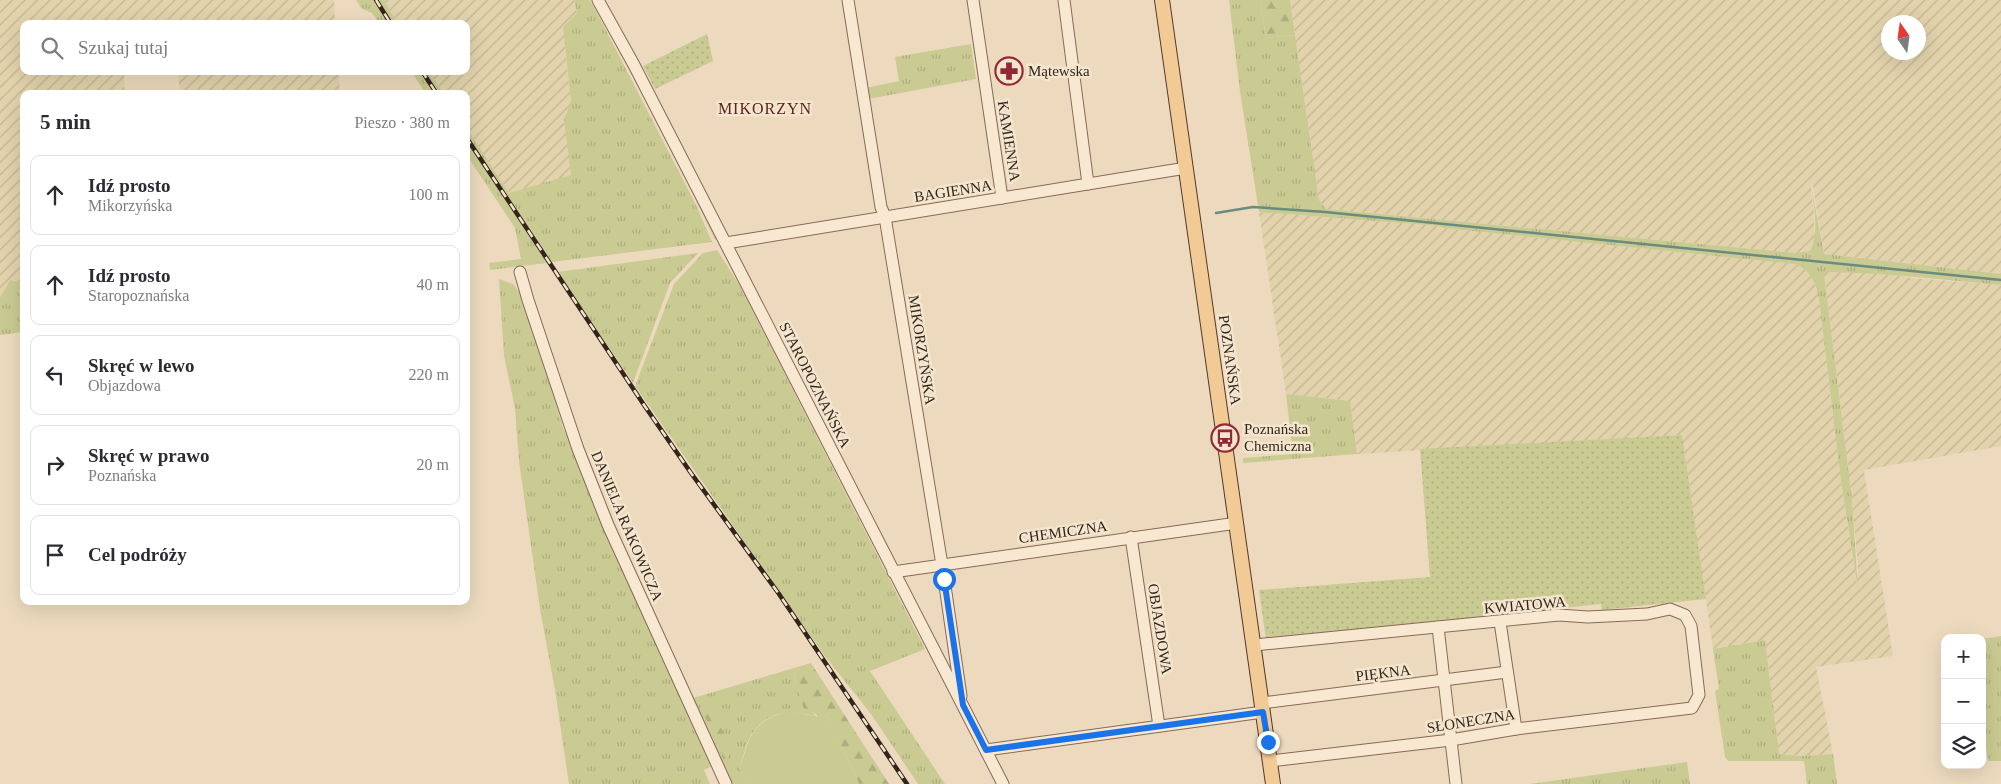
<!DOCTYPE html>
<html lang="pl">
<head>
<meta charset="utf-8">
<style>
  :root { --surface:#fff; --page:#f2f2f3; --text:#2b2b33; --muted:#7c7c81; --line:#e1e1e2 }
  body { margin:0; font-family:"Times New Roman",serif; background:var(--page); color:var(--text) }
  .controls { position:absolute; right:15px; bottom:15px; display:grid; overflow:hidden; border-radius:10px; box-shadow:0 5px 20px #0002 }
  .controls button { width:45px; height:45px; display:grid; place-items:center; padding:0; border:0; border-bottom:1px solid var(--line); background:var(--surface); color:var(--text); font:25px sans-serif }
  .compass { position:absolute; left:1881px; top:15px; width:45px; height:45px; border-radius:50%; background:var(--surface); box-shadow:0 5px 20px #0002; rotate:347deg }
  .stop { position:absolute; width:15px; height:15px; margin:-11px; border:4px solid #1a73e8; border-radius:50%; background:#fff }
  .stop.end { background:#1a73e8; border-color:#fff; box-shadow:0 1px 5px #0008 }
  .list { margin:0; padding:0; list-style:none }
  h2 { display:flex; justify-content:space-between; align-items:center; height:65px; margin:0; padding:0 20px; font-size:21px }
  h2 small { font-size:16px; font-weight:400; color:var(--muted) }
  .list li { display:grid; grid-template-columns:32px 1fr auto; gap:15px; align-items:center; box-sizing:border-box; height:80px; margin:0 10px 10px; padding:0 10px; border:1px solid var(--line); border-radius:10px }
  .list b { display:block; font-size:19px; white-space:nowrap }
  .list p { margin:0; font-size:16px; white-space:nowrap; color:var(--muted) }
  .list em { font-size:16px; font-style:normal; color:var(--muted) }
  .icon { flex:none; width:28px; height:28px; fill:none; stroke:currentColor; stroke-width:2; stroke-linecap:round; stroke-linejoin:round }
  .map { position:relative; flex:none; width:2001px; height:784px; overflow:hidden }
  .search { position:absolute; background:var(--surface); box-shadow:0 5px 20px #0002; left:20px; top:20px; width:450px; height:55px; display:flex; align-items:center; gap:12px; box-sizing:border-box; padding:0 18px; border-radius:10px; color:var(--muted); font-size:19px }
  .panel { position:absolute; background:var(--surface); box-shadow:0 5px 20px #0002; left:20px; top:90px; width:450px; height:515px; border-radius:10px }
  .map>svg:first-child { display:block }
</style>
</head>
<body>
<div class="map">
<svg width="2001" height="784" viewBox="0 0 2001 784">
  <defs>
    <pattern id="farmland-furrows" width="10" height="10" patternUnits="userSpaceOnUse" patternTransform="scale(1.25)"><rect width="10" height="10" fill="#e2d3ac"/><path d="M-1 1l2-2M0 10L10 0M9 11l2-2" fill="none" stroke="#c2b593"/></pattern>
    <pattern id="grass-tufts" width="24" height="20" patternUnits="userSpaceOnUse" patternTransform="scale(1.25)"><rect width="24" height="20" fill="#caca93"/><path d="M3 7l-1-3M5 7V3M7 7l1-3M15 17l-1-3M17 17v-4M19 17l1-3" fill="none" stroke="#aead7e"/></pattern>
    <pattern id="forest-firs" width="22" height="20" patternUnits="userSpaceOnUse" patternTransform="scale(1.25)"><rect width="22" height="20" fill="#caca93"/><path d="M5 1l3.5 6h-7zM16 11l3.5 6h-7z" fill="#aead7e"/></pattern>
    <pattern id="garden-dots" width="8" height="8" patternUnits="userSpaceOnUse" patternTransform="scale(1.25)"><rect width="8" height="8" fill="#caca93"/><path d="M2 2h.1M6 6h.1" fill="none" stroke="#aead7e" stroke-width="1.8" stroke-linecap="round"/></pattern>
  </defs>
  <rect width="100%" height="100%" fill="#eddabe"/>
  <g fill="url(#farmland-furrows)" fill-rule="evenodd">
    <path d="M0,0H334L335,24H24V71H124L125,94H24V284L11,280L0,297Z"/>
    <path d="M384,0H574L577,13L563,27L571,102L564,120L572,175L509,193L466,127V94H444L429,71H466V24H398Z"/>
    <path d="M1290,0H2001V274L1824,254L1813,187L1810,179L1814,213L1815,243L1810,251L1796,253L1326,209L1319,200ZM1888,22H1918V52H1888Z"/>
    <path d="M178,71H339L340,94H180Z"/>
    <path d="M1259,212L1439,226L1443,228L1796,264L1802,266L1813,279L1819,299L1841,481L1857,584L1858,568L1852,499L1824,274L1831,272H1878L1912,278L2001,285V446L1864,470L1893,656L1816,667L1833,754L1803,756L1779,754L1765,640L1713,649L1682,435L1357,454L1350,401L1286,394Z"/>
  </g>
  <g fill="url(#grass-tufts)">
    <path d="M356,0H373L388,24H380L372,13L361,8Z"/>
    <path d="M378,0H384L398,24H393Z"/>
    <path d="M574,0H590L595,9L696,205L712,242L552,262L466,134V127L509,193L571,175L564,120L571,101L563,27L577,13Z"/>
    <path d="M1229,0H1260L1266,38L1295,35L1319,200L1326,209L1796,253L1810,251C1821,232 1812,195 1809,174L1824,254L2001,274V285C1944,280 1888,273 1831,272L1824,274L1852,499L1858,589L1841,481L1819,299C1816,284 1811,270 1795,264L1443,228L1439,226L1259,212L1240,91Z"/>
    <path d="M604,18L717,238L715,240L698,204Z"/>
    <path d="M971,44L976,79L868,99L866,88L899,81L895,57Z"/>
    <path d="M411,71H420L436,94H426Z"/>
    <path d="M425,71H429L444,94H439Z"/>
    <path d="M466,140L547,263L490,270L489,263L521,259L515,228L466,154Z"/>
    <path d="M717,250L740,286L925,649L870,671L945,784H918L871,714L824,655L635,386L674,284L703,253Z"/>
    <path d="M698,253L670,283L633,383L558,272Z"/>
    <path d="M499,279L513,284L519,292L550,382L563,428L572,445L586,485L713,765L704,770L710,784H569L555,690L540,609L519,461L515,408L504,356Z"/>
    <path d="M11,280L24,284V332L0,335V297Z"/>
    <path d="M1286,394L1350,401L1357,454L1243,463V458L1293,454Z"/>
    <path d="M2001,636V761H1988L1982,719V639Z"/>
    <path d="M1765,640L1779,754L1803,756L1833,754L1837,784H1807L1804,761H1728L1725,757L1715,691L1719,689L1713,649Z"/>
    <path d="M794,668L796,683L815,716C788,709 766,711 750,737C745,746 744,757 739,766L747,784H732L693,698Z"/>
    <path d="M1687,762L1690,784H1530Z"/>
  </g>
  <g fill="url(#forest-firs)">
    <path d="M1260,0H1290L1295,35L1266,38Z"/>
    <path d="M811,663L889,784H859L827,715L820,717L811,711L804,709L796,683L794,668Z"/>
    <path d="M706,698L723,732L730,765L729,769L702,710Z"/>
  </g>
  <g fill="url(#garden-dots)">
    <path d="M707,34L713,61L655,89L643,66Z"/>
    <path d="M1682,435L1706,599L1602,610L1601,604L1266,640L1259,590L1430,577L1420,449Z"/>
  </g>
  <path fill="#caca93" d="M788,712C801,711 815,719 827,715L859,784H747L739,766C744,758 745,751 748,743C755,725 770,715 788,712Z"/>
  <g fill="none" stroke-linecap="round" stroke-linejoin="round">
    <path stroke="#698c7f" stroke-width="2.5" d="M1216,213L1253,207L1325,212L2001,280"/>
    <g stroke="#856a57" stroke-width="13">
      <g id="minor">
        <path d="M598,0L634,65L1003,784"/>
        <path d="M848,0L881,207L885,217L942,565L961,696"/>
        <path d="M973,0L1002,198"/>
        <path d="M1064,0L1088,184"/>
        <path d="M726,243L1186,168"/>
        <path d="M520,272L528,300L578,449L608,525L726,784"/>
        <path d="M1131,537L1159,726"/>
        <path d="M893,572L1237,523"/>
        <path d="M1500,622L1516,729"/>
        <path d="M1438,627L1456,784"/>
        <path d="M1254,645L1559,615L1588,617L1647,614L1670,609L1685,615L1691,626L1699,695L1692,708L1516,729L1451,740L1270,761"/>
        <path d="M1262,703L1507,672"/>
        <path d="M986,750L1263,712"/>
      </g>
    </g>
    <g stroke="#52392c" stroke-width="16">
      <path id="major" d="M1162,0L1273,784"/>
    </g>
    <use href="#minor" stroke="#f8e8d1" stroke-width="11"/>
    <use href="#major" stroke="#f1ca95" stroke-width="14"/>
    <g stroke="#34251c" stroke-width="4.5">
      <g id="rail">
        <path d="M376,0L391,24"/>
        <path d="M422,71L437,94"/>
        <path d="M466,137L644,405L691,473L779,594L907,784"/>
      </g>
    </g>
    <use href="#rail" stroke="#f4e5ce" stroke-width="2.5" stroke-dasharray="8" stroke-linecap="butt"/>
  </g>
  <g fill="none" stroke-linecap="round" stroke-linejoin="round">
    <path stroke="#1a73e8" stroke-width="6" d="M944,579L963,705L986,750L1263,712L1268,742"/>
  </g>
  <defs>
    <g id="pharmacy-ring" transform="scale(1.4375)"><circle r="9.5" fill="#f4e5ce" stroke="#932835" stroke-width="1.5"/><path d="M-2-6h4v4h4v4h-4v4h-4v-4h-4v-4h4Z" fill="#932835"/></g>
    <g id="bus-ring" transform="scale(1.4375)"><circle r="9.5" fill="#f4e5ce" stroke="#932835" stroke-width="1.5"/><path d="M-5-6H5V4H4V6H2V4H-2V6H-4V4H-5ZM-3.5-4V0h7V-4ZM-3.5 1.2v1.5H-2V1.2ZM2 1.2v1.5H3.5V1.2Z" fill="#932835"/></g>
  </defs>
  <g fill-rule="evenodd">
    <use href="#pharmacy-ring" x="1009" y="71"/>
    <use href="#bus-ring" x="1225" y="438"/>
  </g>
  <g text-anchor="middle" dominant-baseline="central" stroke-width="5" stroke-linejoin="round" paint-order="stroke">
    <g font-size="15" fill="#34251c" stroke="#f4e5ce" text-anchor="start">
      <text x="1028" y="71">Mątewska</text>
      <text x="1244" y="429">Poznańska<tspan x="1244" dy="17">Chemiczna</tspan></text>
    </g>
    <g font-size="15" fill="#34251c" stroke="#f4e5ce">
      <text transform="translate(1009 141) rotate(81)">KAMIENNA</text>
      <text transform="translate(953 191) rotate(-9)">BAGIENNA</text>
      <text transform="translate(922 350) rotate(81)">MIKORZYŃSKA</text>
      <text transform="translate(1230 360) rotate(82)">POZNAŃSKA</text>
      <text transform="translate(815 385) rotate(63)">STAROPOZNAŃSKA</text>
      <text transform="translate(627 526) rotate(67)">DANIELA RAKOWICZA</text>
      <text transform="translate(1063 532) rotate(-8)">CHEMICZNA</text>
      <text transform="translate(1525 605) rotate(-5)">KWIATOWA</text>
      <text transform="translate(1160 629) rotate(81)">OBJAZDOWA</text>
      <text transform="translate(1383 673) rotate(-7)">PIĘKNA</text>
      <text transform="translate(1471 721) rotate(-9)">SŁONECZNA</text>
    </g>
    <g font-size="16" letter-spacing="1" fill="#60221c" stroke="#f4e5ce">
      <text x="765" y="108">MIKORZYN</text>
    </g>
  </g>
</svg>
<div class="controls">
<button>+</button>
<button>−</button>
<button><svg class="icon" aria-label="layers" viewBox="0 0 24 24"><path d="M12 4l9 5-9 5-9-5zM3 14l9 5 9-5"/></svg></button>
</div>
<svg class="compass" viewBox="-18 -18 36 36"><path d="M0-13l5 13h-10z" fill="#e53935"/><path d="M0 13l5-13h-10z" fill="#7c7c81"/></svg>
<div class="stop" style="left:944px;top:579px"></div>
<div class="stop end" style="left:1268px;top:742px"></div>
<div class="search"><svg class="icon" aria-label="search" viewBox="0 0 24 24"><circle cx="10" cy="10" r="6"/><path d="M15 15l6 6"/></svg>Szukaj tutaj</div>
<section class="panel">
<h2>5 min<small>Pieszo · 380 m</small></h2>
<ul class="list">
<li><svg class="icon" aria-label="ahead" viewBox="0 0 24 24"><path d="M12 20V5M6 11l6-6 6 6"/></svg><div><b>Idź prosto</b><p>Mikorzyńska</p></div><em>100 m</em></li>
<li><svg class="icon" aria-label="ahead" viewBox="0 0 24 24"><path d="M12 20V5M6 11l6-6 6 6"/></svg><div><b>Idź prosto</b><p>Staropoznańska</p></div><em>40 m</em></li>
<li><svg class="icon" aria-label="left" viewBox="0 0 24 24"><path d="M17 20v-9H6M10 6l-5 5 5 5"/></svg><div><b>Skręć w lewo</b><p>Objazdowa</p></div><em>220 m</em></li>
<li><svg class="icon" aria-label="right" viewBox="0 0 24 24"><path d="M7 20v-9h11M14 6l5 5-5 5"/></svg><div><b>Skręć w prawo</b><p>Poznańska</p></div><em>20 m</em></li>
<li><svg class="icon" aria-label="arrive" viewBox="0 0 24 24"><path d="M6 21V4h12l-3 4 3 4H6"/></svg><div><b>Cel podróży</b></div></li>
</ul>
</section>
</div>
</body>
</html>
